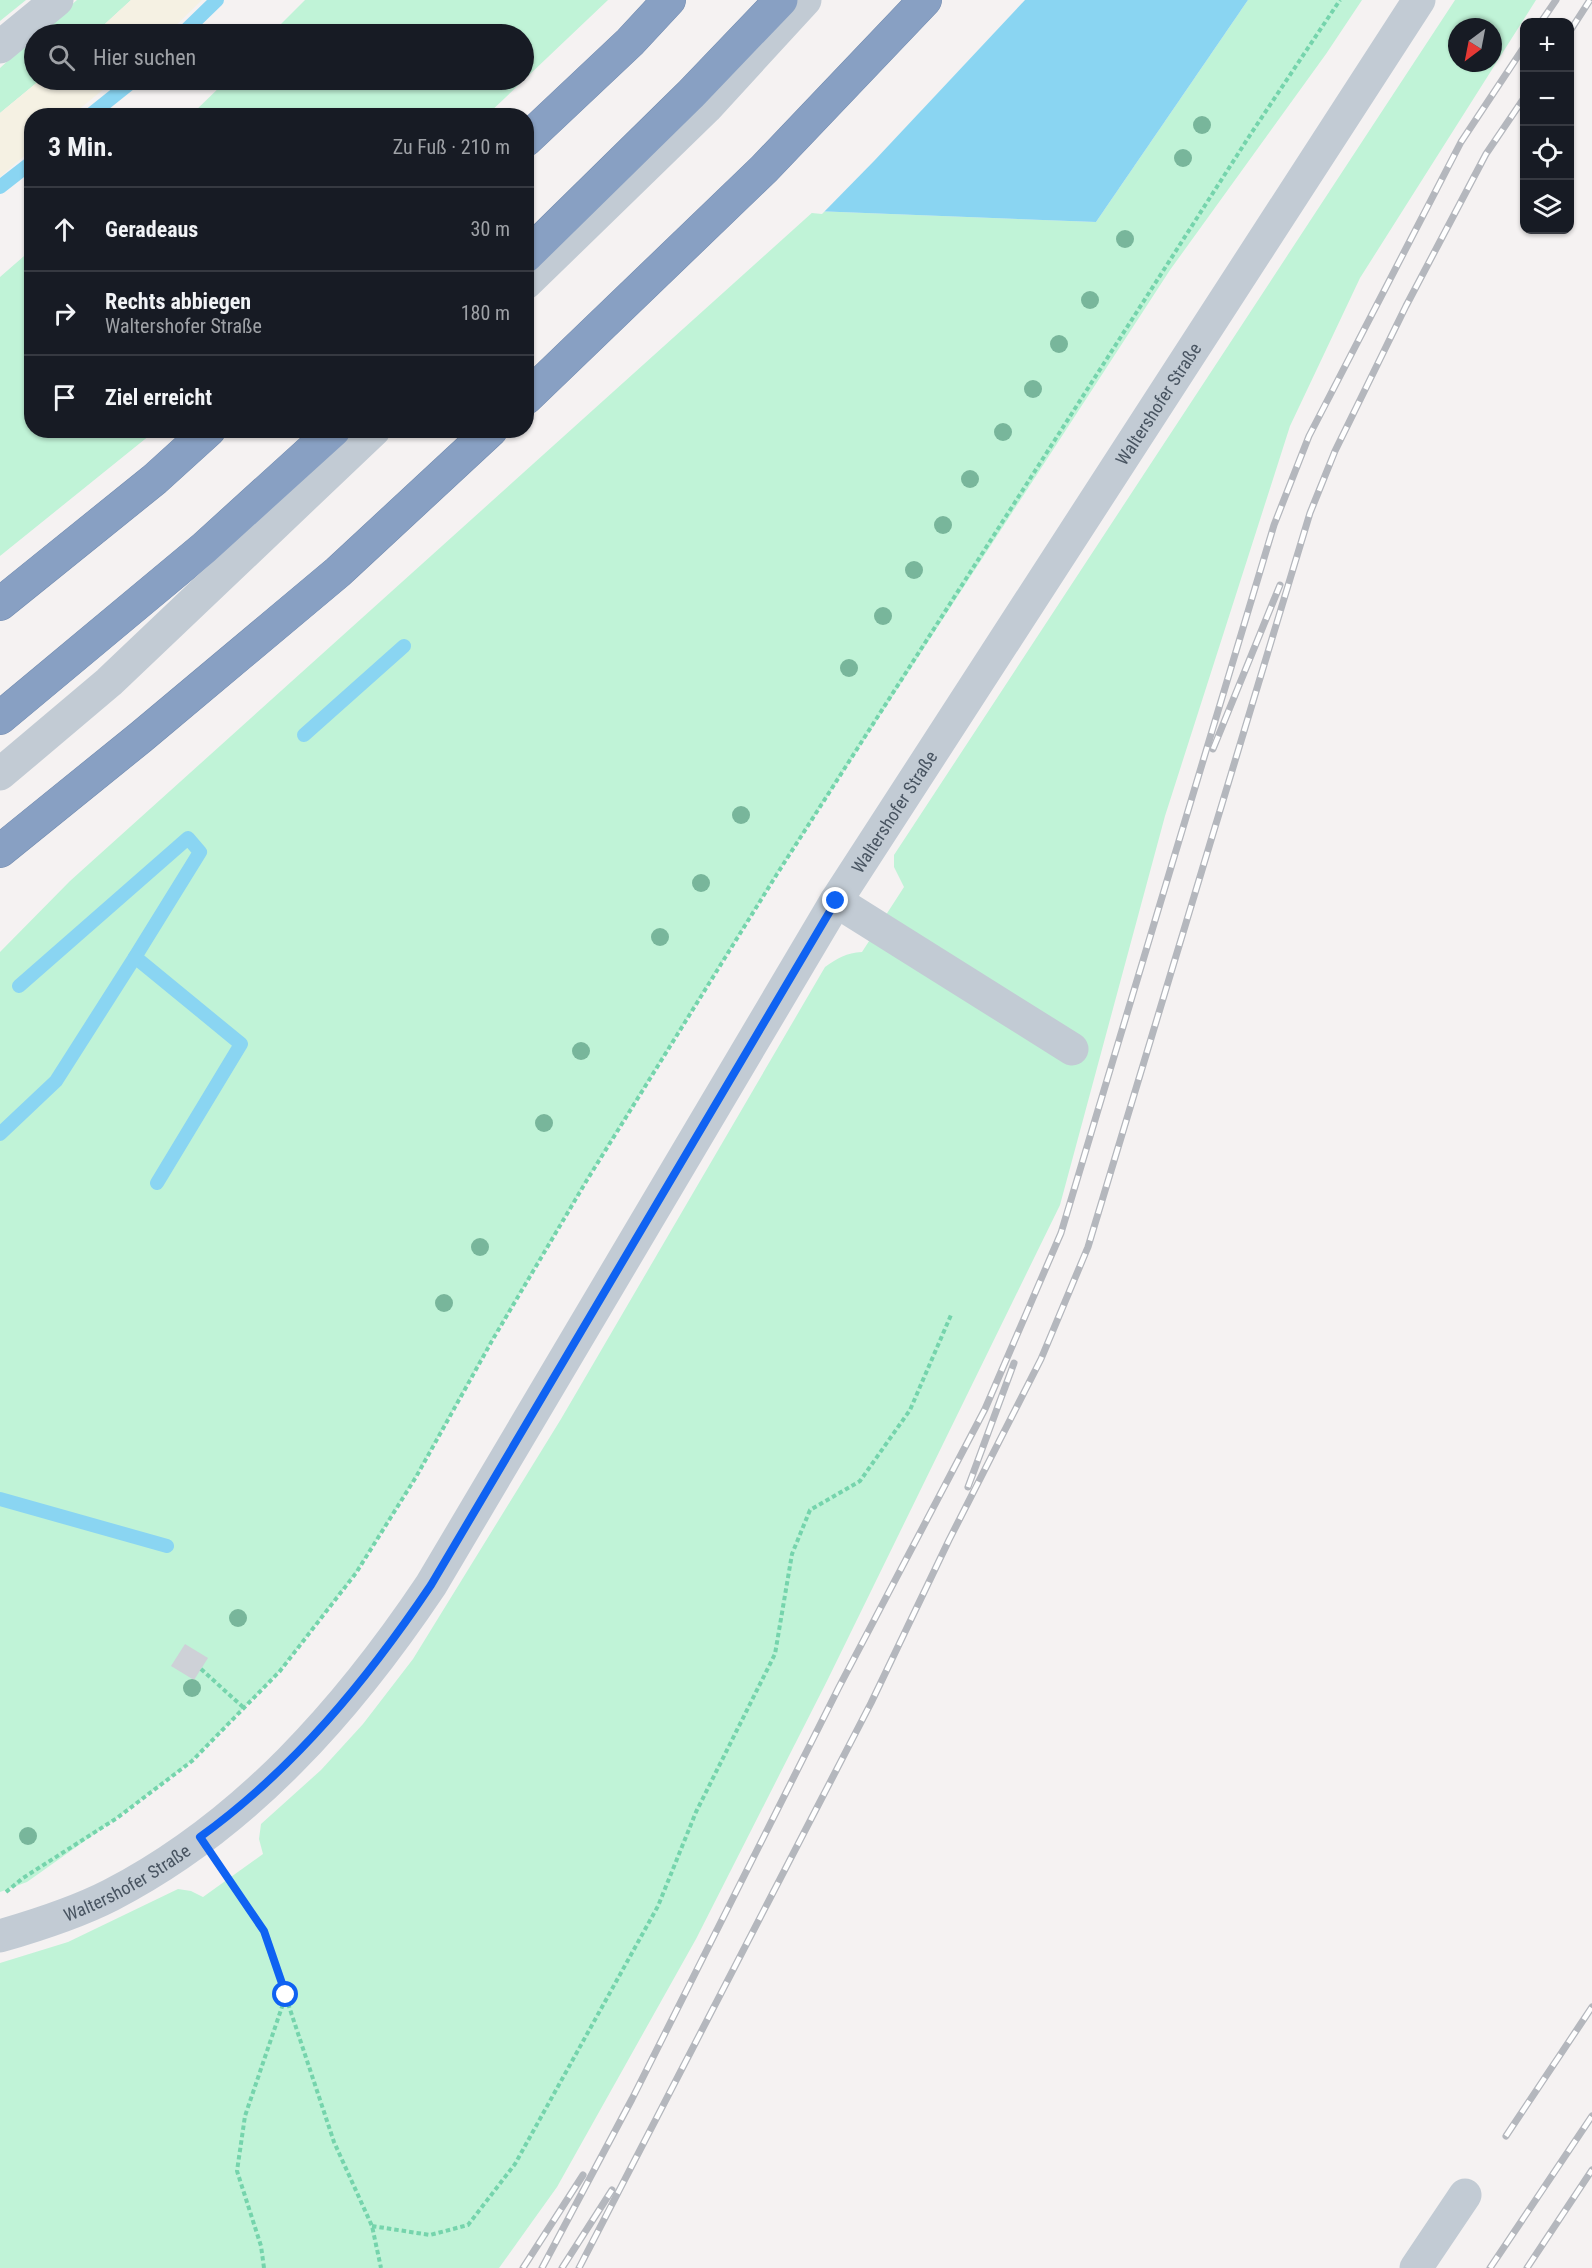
<!DOCTYPE html>
<html lang="de">
<head>
<meta charset="utf-8">
<style>
  :root { --surface:#171b24; --page:#20242c; --text:#f1f3f6; --muted:#9ea1a6; --line:#363941 }
  body { margin:0; font-family:"Roboto Condensed",sans-serif; background:var(--page); color:var(--text) }
  .controls { position:absolute; right:18px; top:18px; display:grid; overflow:hidden; border-radius:12px; box-shadow:0 2px 4px #0004 }
  .controls button { width:54px; height:54px; display:grid; place-items:center; padding:0; border:0; border-bottom:2px solid var(--line); background:var(--surface); color:var(--text); font:30px sans-serif }
  .compass { position:absolute; left:1448px; top:18px; width:54px; height:54px; border-radius:50%; background:var(--surface); box-shadow:0 2px 4px #0004; rotate:212deg }
  .stop { position:absolute; width:18px; height:18px; margin:-14px; border:4px solid #0f62f2; border-radius:50%; background:#fff }
  .stop.end { background:#0f62f2; border-color:#fff; box-shadow:0 2px 6px #0008 }
  .list { margin:0; padding:0; list-style:none }
  h2 { display:flex; justify-content:space-between; align-items:center; height:78px; margin:0; padding:0 24px; font-size:26px }
  h2 small { font-size:20px; font-weight:400; color:var(--muted) }
  .list li { display:grid; grid-template-columns:39px 1fr auto; gap:18px; align-items:center; box-sizing:border-box; height:84px; padding:0 24px; border-top:2px solid var(--line) }
  .list b { display:block; font-size:22px; white-space:nowrap }
  .list p { margin:0; font-size:20px; white-space:nowrap; color:var(--muted) }
  .list em { font-size:20px; font-style:normal; color:var(--muted) }
  .icon { flex:none; width:33px; height:33px; fill:none; stroke:currentColor; stroke-width:2; stroke-linecap:round; stroke-linejoin:round }
  .map { position:relative; flex:none; width:1592px; height:2268px; overflow:hidden }
  .search { position:absolute; background:var(--surface); box-shadow:0 2px 4px #0004; left:24px; top:24px; width:510px; height:66px; display:flex; align-items:center; gap:15px; box-sizing:border-box; padding:0 21px; border-radius:33px; color:var(--muted); font-size:22px }
  .panel { position:absolute; background:var(--surface); box-shadow:0 2px 4px #0004; left:24px; top:108px; width:510px; height:330px; border-radius:24px }
  .map>svg:first-child { display:block }
</style>
</head>
<body>
<div class="map">
<svg width="1592" height="2268" viewBox="0 0 1592 2268">
  <rect width="100%" height="100%" fill="#f5f2f2"/>
  <g fill="#c0f3d7" fill-rule="evenodd">
    <path d="M0,0H26L0,21Z"/>
    <path d="M77,0H131L94,34H38Z"/>
    <path d="M305,0H608L487,115H191L227,80H524V34H271Z"/>
    <path d="M1248,0H1362L1326,54L1170,270L777,874L587,1180L493,1339L416,1477L356,1573L280,1671L192,1761L117,1818L27,1882L0,1892V952L70,881L814,211L1096,222Z"/>
    <path d="M1455,0H1536L1360,278L1290,426L1165,816L1060,1205L827,1681L696,1939L557,2187L499,2268H0V1963L68,1942L178,1889L191,1891L203,1897L263,1854L259,1839L261,1824L321,1770L363,1724L413,1659L561,1419L825,967C838,958 846,953 862,952L904,887L894,867V855ZM1457,27H1493V63H1457Z"/>
    <path d="M34,37V80H40L0,113V68Z"/>
    <path d="M31,250L32,430L155,431L0,556V277Z"/>
  </g>
  <g fill="#f5f1e3">
    <path d="M131,0H202L167,34H94Z"/>
    <path d="M40,80H115L72,115L32,116L31,150L0,177V113Z"/>
  </g>
  <path fill="#8ad5f2" d="M1009,0H1248L1096,222L814,211Z"/>
  <path fill="#f5f2f2" d="M1005,0H1025L874,161L822,214L812,213V209Z"/>
  <g fill="none" stroke-linecap="round" stroke-linejoin="round">
    <g stroke="#8ad5f2" stroke-width="14">
      <path d="M182,34L217,0"/>
      <path d="M89,116L134,80"/>
      <path d="M0,187L32,162"/>
      <path d="M304,735L404,646"/>
      <path d="M19,986L188,838L200,852L135,957L241,1044L157,1183"/>
      <path d="M0,1134L56,1081L135,957"/>
      <path d="M0,1499L167,1546"/>
    </g>
  </g>
  <path fill="#ced1d7" d="M185,1644L208,1658L194,1680L171,1666Z"/>
  <g fill="none" stroke-linecap="round" stroke-linejoin="round">
    <g stroke="#728baf" stroke-width="34">
      <g id="highway">
        <path d="M526,140L630,42L669,0"/>
        <path d="M526,256L690,95L781,0"/>
        <path d="M526,398L764,169L925,0"/>
        <path d="M0,604L155,479L209,430"/>
        <path d="M0,718L204,548L334,430"/>
        <path d="M0,851L141,737L338,572L491,430"/>
      </g>
    </g>
    <g stroke="#75d4ac" stroke-width="4" stroke-dasharray="4.5 3" stroke-linecap="butt">
      <path d="M201,1669L244,1708"/>
      <path d="M223,1870L264,1931L334,2142L372,2226L381,2268"/>
      <path d="M6,1892L23,1878L117,1818L192,1761L280,1671L356,1573L416,1477L493,1339L587,1180L777,874L1252,132L1340,0"/>
      <path d="M372,2226L430,2235L468,2225L515,2164L658,1906L696,1812L775,1654L792,1554L810,1510L860,1481L910,1410L951,1315"/>
      <path d="M264,2268L261,2246L237,2171L245,2116L286,1995"/>
    </g>
    <g stroke="#c2cbd4" stroke-width="33">
      <path d="M0,47L57,0"/>
      <path d="M526,283L706,108L805,0"/>
      <path d="M0,774L109,682L374,430"/>
      <path d="M836,901L1072,1049"/>
      <path id="s1" d="M0,1936C38,1925 76,1913 111,1895C246,1825 348,1709 431,1585L836,901L1419,0"/>
      <path d="M1416,2268L1465,2195"/>
    </g>
    <use href="#highway" stroke="#88a0c3" stroke-width="33"/>
    <g stroke="#b4b7bd" stroke-width="7">
      <g id="rail">
        <path d="M1541,22L1556,0"/>
        <path d="M1570,31L1590,0"/>
        <path d="M1213,749L1280,585"/>
        <path d="M968,1487L1014,1363"/>
        <path d="M1506,2136L1592,2007"/>
        <path d="M523,2268L583,2175"/>
        <path d="M542,2268L632,2099L839,1687L985,1409L1061,1233L1274,525L1309,436L1461,142L1524,47"/>
        <path d="M562,2268L612,2190"/>
        <path d="M579,2268L871,1703L949,1540L1041,1359L1088,1247L1310,513L1335,451L1406,306L1486,154L1524,98"/>
        <path d="M1490,2268L1592,2116"/>
        <path d="M1527,2268L1592,2170"/>
      </g>
    </g>
    <use href="#rail" stroke="#fff" stroke-width="4.5" stroke-dasharray="14" stroke-linecap="butt"/>
  </g>
  <g fill="#78b69b">
    <circle cx="1202" cy="125" r="9"/>
    <circle cx="1183" cy="158" r="9"/>
    <circle cx="1125" cy="239" r="9"/>
    <circle cx="1090" cy="300" r="9"/>
    <circle cx="1059" cy="344" r="9"/>
    <circle cx="1033" cy="389" r="9"/>
    <circle cx="1003" cy="432" r="9"/>
    <circle cx="970" cy="479" r="9"/>
    <circle cx="943" cy="525" r="9"/>
    <circle cx="914" cy="570" r="9"/>
    <circle cx="883" cy="616" r="9"/>
    <circle cx="849" cy="668" r="9"/>
    <circle cx="741" cy="815" r="9"/>
    <circle cx="701" cy="883" r="9"/>
    <circle cx="660" cy="937" r="9"/>
    <circle cx="581" cy="1051" r="9"/>
    <circle cx="544" cy="1123" r="9"/>
    <circle cx="480" cy="1247" r="9"/>
    <circle cx="444" cy="1303" r="9"/>
    <circle cx="238" cy="1618" r="9"/>
    <circle cx="192" cy="1688" r="9"/>
    <circle cx="28" cy="1836" r="9"/>
  </g>
  <g fill="none" stroke-linecap="round" stroke-linejoin="round">
    <path stroke="#0f62f2" stroke-width="8" d="M286,1995L264,1931L200,1837C294,1769 367,1680 431,1585L836,901"/>
  </g>
  <g text-anchor="middle" dominant-baseline="central" stroke-width="5" stroke-linejoin="round" paint-order="stroke">
    <g font-size="18" fill="#485461" stroke="#fff">
      <text stroke="none"><textPath href="#s1" startOffset="1956">Waltershofer Straße</textPath></text>
      <text stroke="none"><textPath href="#s1" startOffset="1470">Waltershofer Straße</textPath></text>
      <text stroke="none"><textPath href="#s1" startOffset="138">Waltershofer Straße</textPath></text>
    </g>
  </g>
</svg>
<div class="controls">
<button>+</button>
<button>−</button>
<button><svg class="icon" aria-label="locate" viewBox="0 0 24 24"><circle cx="12" cy="12" r="6"/><path d="M12 2v4M12 18v4M2 12h4M18 12h4"/></svg></button>
<button><svg class="icon" aria-label="layers" viewBox="0 0 24 24"><path d="M12 4l9 5-9 5-9-5zM3 14l9 5 9-5"/></svg></button>
</div>
<svg class="compass" viewBox="-18 -18 36 36"><path d="M0-13l5 13h-10z" fill="#e53935"/><path d="M0 13l5-13h-10z" fill="#9ea1a6"/></svg>
<div class="stop" style="left:286px;top:1995px"></div>
<div class="stop end" style="left:836px;top:901px"></div>
<div class="search"><svg class="icon" aria-label="search" viewBox="0 0 24 24"><circle cx="10" cy="10" r="6"/><path d="M15 15l6 6"/></svg>Hier suchen</div>
<section class="panel">
<h2>3 Min.<small>Zu Fuß · 210 m</small></h2>
<ul class="list">
<li><svg class="icon" aria-label="ahead" viewBox="0 0 24 24"><path d="M12 20V5M6 11l6-6 6 6"/></svg><div><b>Geradeaus</b></div><em>30 m</em></li>
<li><svg class="icon" aria-label="right" viewBox="0 0 24 24"><path d="M7 20v-9h11M14 6l5 5-5 5"/></svg><div><b>Rechts abbiegen</b><p>Waltershofer Straße</p></div><em>180 m</em></li>
<li><svg class="icon" aria-label="arrive" viewBox="0 0 24 24"><path d="M6 21V4h12l-3 4 3 4H6"/></svg><div><b>Ziel erreicht</b></div></li>
</ul>
</section>
</div>
</body>
</html>
